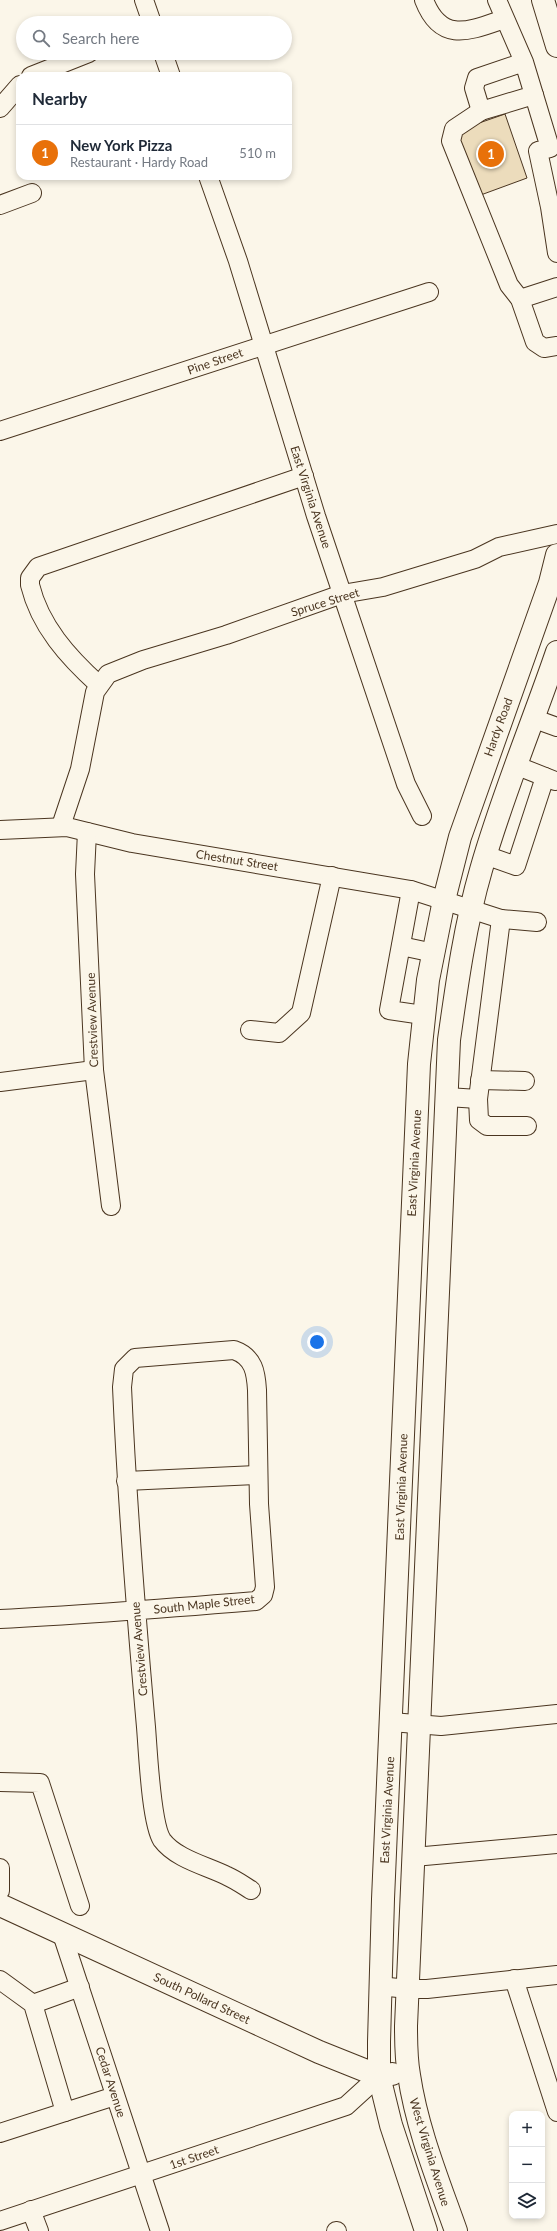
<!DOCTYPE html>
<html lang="en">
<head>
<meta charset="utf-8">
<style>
  :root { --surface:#fff; --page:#f6f6f7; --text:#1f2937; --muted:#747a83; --line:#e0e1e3; --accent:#c62828 }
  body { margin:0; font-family:Lato,sans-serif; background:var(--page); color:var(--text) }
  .controls { position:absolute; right:12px; bottom:12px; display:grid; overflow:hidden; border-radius:8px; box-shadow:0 2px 6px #0003 }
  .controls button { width:36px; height:36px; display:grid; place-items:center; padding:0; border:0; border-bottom:1px solid var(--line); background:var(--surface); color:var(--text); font:20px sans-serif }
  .you { position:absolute; left:317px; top:1342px; width:14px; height:14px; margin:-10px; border:3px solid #fff; border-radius:50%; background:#1a73e8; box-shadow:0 0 0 6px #1a73e833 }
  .badge { display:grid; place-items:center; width:26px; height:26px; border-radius:50%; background:var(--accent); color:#fff; font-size:13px; font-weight:700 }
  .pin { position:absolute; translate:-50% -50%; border:2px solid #fff; box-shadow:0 1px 4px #0006 }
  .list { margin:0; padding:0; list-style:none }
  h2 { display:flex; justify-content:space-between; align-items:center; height:52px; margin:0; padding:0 16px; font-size:17px }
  h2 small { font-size:13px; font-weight:400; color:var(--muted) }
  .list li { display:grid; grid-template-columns:26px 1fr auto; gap:12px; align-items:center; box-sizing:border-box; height:56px; padding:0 16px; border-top:1px solid var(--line) }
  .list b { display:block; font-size:15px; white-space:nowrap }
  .list p { margin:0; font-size:13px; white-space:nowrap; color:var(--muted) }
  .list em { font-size:13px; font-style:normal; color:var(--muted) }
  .icon { flex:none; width:22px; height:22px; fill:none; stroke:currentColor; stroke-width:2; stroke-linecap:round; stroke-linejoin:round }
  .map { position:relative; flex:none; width:557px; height:2231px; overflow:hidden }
  .search { position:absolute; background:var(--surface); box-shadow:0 2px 6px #0003; left:16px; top:16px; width:276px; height:44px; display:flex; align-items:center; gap:10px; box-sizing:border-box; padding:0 14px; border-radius:22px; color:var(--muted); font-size:15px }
  .panel { position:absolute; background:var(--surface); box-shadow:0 2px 6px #0003; left:16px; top:72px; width:276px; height:108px; border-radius:12px }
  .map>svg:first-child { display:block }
</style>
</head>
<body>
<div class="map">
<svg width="557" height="2231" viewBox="0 0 557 2231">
  <rect width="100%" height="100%" fill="#fbf6e9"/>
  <path fill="#ecdcbc" stroke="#4a3520" d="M505,114L527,178L478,196L456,131Z"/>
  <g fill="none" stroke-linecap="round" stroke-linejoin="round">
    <g stroke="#4a3520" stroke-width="20">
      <g id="minor">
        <path d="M144,0L152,23"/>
        <path d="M424,0C441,44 469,31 504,19"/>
        <path d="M497,0L524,62L534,95L481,111L474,88L477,78L524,62"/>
        <path d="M163,53L171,76"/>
        <path d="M31,76L89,53"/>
        <path d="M534,95L550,148L538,151L550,207L557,253"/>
        <path d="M0,108L20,85"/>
        <path d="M481,111L454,129L451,141L509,285L520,299L535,342L544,348L557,346"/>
        <path d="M208,176L238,261L316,516L406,784L422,816"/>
        <path d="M0,205L32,193"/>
        <path d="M520,299L557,287"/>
        <path d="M0,431L429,292"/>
        <path d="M99,685C68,657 40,626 30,585V578L38,567L304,476"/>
        <path d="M532,718L557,727"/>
        <path d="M515,765L555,781"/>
        <path d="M61,826L80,769L95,692L108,674L143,660L226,635L342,594L383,587L475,559L499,547L557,534"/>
        <path d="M0,830L67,827L132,843L411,890L501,919L478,1099L447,1097"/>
        <path d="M87,832L85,874L94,1070L111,1206"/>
        <path d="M485,855L516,866L545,777"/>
        <path d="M411,890L389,1010L423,1015"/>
        <path d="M501,919L537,922"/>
        <path d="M401,946L434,953"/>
        <path d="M250,1030L279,1033L301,1013L332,876"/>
        <path d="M480,1080L525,1081"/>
        <path d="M0,1082L94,1070"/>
        <path d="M478,1099L479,1120L487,1126H527"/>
        <path d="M126,1481L258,1475"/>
        <path d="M0,1619C86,1615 171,1608 256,1601L263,1595L265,1587L259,1504L257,1390C256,1373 254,1357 234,1350L135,1358L124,1369L122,1387C127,1501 136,1614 146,1727C148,1751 151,1823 162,1840C176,1859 207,1866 227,1876C236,1880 243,1885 251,1890"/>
        <path d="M391,1722L441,1726L557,1714"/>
        <path d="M0,1782L40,1783L80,1906"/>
        <path d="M414,1857L557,1844"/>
        <path d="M0,1868V1891"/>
        <path d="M62,1934L160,2231"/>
        <path d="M514,1979L557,2112"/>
        <path d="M0,1980L33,2004L65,2112L0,2133"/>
        <path d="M379,1986L408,1989H427L557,1975"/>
        <path d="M33,2004L80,1987"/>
        <path d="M65,2112L115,2096"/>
        <path d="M31,2210L39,2231"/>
        <path d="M0,2221L346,2106L379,2076"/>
        <path d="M336,2231H337"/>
      </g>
    </g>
    <g stroke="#4a3520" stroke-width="24">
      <g id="major">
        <path d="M543,0L557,46"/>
        <path d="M0,1905L319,2052L379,2076L392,2074"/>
        <path d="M426,2231L391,2125L379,2076V2042L383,1899L419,1064L428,980L444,900L460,837L550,583L557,555"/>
        <path d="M456,2231C438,2180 417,2129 409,2075C406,2059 406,2042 406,2026L449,1040C457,983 465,925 481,870C502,796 532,725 557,652"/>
      </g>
    </g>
    <use href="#minor" stroke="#fbf6e9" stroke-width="18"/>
    <use href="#major" stroke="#fbf6e9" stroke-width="22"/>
  </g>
  <g text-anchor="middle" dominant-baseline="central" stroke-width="3" stroke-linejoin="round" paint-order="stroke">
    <g font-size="12" fill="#4a3520" stroke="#fbf6e9">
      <text transform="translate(215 361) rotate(-19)">Pine Street</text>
      <text transform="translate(311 497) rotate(72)">East Virginia Avenue</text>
      <text transform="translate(325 602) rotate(-17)">Spruce Street</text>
      <text transform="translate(498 727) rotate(-70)">Hardy Road</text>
      <text transform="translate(237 860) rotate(9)">Chestnut Street</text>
      <text transform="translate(92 1020) rotate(-92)">Crestview Avenue</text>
      <text transform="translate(414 1163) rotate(-87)">East Virginia Avenue</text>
      <text transform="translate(401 1487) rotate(-88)">East Virginia Avenue</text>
      <text transform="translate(204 1604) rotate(-6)">South Maple Street</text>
      <text transform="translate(139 1649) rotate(-95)">Crestview Avenue</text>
      <text transform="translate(387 1810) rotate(-87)">East Virginia Avenue</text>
      <text transform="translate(202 1998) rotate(25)">South Pollard Street</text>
      <text transform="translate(111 2082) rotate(72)">Cedar Avenue</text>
      <text transform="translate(430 2152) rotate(73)">West Virginia Avenue</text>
      <text transform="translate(194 2157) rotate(-19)">1st Street</text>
    </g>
  </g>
</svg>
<div class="controls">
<button>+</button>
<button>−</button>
<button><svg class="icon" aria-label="layers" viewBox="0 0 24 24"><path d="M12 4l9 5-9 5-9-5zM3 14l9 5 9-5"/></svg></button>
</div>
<div class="you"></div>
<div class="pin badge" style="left:491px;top:154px;background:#e8710a">1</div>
<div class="search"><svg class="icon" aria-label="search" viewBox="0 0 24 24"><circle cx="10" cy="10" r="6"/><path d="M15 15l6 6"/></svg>Search here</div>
<section class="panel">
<h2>Nearby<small></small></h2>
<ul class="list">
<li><span class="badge" style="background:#e8710a">1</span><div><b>New York Pizza</b><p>Restaurant · Hardy Road</p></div><em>510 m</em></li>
</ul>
</section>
</div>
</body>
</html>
